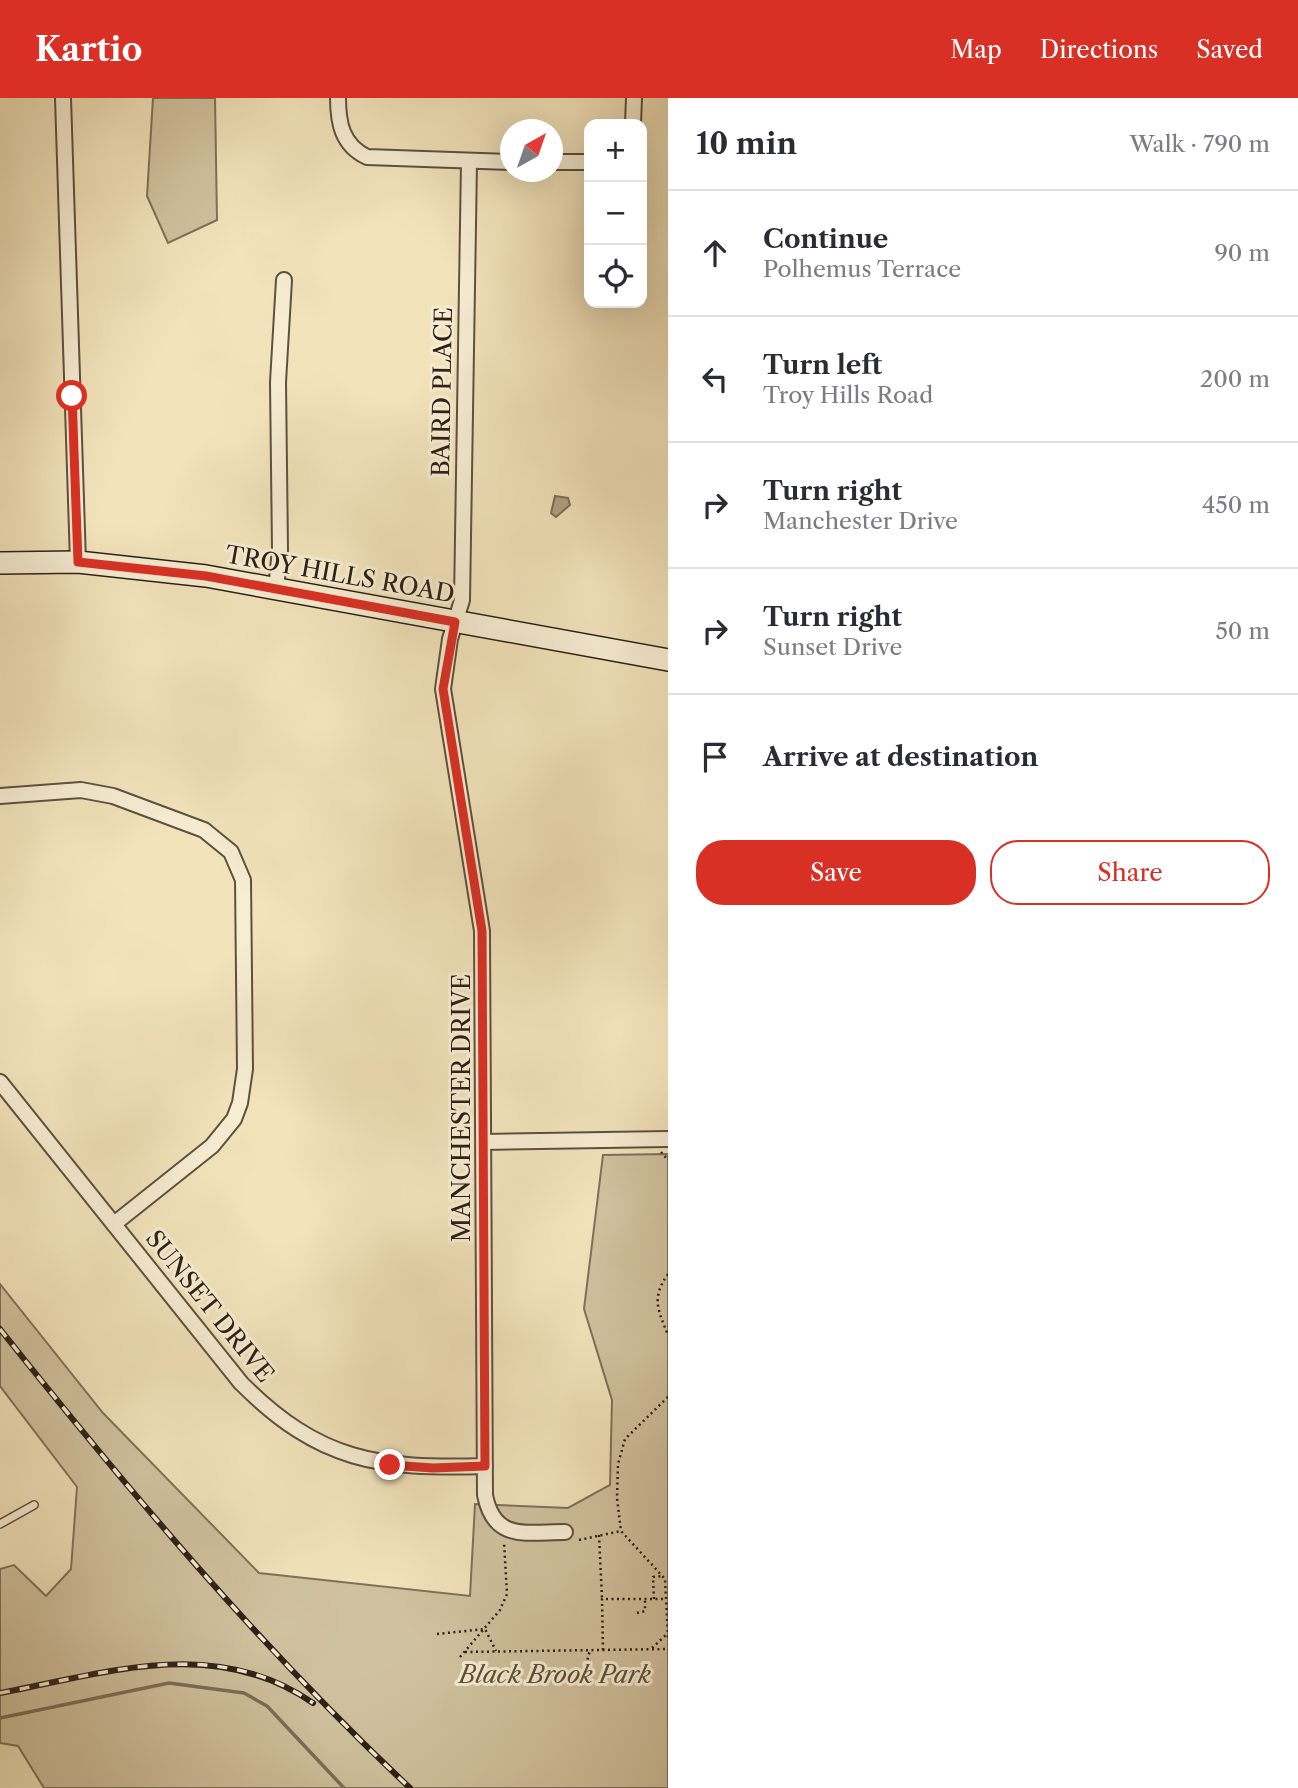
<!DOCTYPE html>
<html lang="en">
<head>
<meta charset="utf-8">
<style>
  :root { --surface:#fff; --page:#f7f7f7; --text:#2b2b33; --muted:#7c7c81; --line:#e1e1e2; --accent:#d93025 }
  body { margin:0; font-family:"Libre Caslon Text",serif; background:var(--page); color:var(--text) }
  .controls { position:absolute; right:21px; top:21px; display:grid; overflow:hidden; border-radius:14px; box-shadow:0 7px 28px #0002 }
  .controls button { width:63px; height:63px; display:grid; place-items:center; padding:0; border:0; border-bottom:2px solid var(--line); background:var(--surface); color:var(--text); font:35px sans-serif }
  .compass { position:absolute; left:500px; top:21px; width:63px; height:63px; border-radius:50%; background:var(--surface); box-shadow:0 7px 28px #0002; rotate:40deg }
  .stop { position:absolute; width:21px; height:21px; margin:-16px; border:5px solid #d93025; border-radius:50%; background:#fff }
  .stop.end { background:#d93025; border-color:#fff; box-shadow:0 2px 7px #0008 }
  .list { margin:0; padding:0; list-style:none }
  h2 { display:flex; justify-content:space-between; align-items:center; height:91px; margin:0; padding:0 28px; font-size:30px }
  h2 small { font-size:23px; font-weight:400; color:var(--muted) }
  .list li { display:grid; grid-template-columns:46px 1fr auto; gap:21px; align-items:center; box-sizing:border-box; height:126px; padding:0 28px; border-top:2px solid var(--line) }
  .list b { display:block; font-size:26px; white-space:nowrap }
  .list p { margin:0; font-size:23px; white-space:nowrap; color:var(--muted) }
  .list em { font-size:23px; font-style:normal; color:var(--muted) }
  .actions { display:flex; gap:14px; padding:21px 28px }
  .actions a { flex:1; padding:16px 0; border:2px solid var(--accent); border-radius:28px; text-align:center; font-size:24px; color:var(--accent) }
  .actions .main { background:var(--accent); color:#fff }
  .icon { flex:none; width:38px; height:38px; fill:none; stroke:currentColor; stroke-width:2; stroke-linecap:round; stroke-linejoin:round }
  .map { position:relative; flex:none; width:668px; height:1690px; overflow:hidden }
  header { display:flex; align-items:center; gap:42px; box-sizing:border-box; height:98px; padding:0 35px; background:var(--accent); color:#fff }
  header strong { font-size:33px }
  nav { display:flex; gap:38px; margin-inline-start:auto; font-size:24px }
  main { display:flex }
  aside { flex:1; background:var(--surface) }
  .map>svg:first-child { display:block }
</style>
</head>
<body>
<header>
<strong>Kartio</strong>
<nav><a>Map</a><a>Directions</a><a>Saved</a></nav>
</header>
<main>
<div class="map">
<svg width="668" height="1690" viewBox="0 0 668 1690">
  <rect width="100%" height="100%" fill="#f2e3bb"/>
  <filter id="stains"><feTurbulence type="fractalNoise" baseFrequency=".00286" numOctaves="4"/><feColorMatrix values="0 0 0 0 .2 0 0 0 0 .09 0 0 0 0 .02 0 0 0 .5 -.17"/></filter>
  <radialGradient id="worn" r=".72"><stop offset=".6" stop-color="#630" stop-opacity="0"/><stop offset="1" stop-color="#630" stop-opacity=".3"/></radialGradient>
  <g fill="#d1c29f" stroke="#7f715b" stroke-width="2">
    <path d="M153,0H215L217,122L168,145L147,98Z"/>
    <path d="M668,1056V1690H44L18,1648L0,1645V1471L14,1467L46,1498L71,1471L77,1389L0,1288V1186L103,1315L259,1475L470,1498L475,1406L568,1410L610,1387L612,1302L584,1211L603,1057Z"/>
  </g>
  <path fill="#afa183" stroke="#7b6d58" stroke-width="2" d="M555,398L568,400L570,407L556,419L551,415Z"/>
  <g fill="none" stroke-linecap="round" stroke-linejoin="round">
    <path stroke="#7b6d58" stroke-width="3.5" d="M0,1620L169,1585L244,1595L267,1608L344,1690"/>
    <g stroke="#5e5140" stroke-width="10">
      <path id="lane" d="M0,1426L34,1407"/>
    </g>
    <g stroke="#5e5140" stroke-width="18">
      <g id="street">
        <path d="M63,0L78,464"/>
        <path d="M338,0C338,25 342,47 367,59L510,64"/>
        <path d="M633,26L634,0"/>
        <path d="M469,64L462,502L450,541L443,591L482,833L485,1397C494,1444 527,1434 565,1434"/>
        <path d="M552,64H589"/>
        <path d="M276,491L280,452L278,284L284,182"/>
        <path d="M0,698L81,692L113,698L204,732L231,754L243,782L245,971L240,1005L234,1021L212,1048L114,1126"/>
        <path d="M0,984L241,1285C320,1364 378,1371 485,1368"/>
        <path d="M484,1044L668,1041"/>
      </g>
    </g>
    <g stroke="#2d2017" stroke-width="24">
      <path id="secondary" d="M0,465L78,464L206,478L668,562"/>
    </g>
    <g stroke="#2d2017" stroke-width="2.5" stroke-dasharray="2 3.5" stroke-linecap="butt">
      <path d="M661,1054L668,1062"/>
      <path d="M668,1176C651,1200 658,1212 668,1237"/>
      <path d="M668,1299L625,1341L618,1366L617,1400L621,1433L665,1481L668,1540"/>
      <path d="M599,1437L602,1500"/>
      <path d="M579,1442L621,1433"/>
      <path d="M654,1501L653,1479L663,1478"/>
      <path d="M637,1515L645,1513V1501"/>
      <path d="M437,1536L485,1531L496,1553"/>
      <path d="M652,1550L667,1536"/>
      <path d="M603,1552L602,1501H666"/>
      <path d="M465,1554L668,1551"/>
      <path d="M460,1559L500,1512L507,1496L504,1444"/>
      <path d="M586,1567L590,1552"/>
    </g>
    <use href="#lane" stroke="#f7edd3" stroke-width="7"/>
    <use href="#street" stroke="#f7edd3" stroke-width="14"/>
    <use href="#secondary" stroke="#f7edd3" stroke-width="21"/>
    <g stroke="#2d2017" stroke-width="6">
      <g id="rail">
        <path d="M0,1231C128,1392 260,1549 410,1690"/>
        <path d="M0,1595C107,1575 215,1537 313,1605"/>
      </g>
    </g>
    <use href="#rail" stroke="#f7edd3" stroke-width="3.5" stroke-dasharray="10" stroke-linecap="butt"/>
  </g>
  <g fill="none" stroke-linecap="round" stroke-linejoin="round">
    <path stroke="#d93025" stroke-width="9" d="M72,298L78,464L206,478L455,524L443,591L482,833L485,1368L433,1370L390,1367"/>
  </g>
  <g text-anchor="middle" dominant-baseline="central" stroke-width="6" stroke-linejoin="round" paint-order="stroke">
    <g font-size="24" fill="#2d2017" stroke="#f7edd3">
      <text transform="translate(442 294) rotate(-89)">BAIRD PLACE</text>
      <text transform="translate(340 476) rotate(10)">TROY HILLS ROAD</text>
      <text transform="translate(461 1010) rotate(-90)">MANCHESTER DRIVE</text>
      <text transform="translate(210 1208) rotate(51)">SUNSET DRIVE</text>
    </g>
    <g font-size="24" font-style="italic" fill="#5e5140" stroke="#f7edd3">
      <text x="555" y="1576">Black Brook Park</text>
    </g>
  </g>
  <rect width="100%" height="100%" filter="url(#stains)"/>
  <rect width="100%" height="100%" fill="url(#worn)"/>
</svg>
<div class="controls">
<button>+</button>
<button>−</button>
<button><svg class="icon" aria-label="locate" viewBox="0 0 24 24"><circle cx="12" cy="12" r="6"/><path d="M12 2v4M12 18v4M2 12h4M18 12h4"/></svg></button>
</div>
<svg class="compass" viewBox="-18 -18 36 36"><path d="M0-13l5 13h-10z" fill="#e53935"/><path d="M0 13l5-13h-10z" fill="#7c7c81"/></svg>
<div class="stop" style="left:72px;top:298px"></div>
<div class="stop end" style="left:390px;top:1367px"></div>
</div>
<aside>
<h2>10 min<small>Walk · 790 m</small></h2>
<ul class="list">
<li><svg class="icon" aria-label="ahead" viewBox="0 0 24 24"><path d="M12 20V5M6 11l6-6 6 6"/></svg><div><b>Continue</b><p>Polhemus Terrace</p></div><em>90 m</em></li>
<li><svg class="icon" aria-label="left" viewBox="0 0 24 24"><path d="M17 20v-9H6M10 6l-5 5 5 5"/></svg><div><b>Turn left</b><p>Troy Hills Road</p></div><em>200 m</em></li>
<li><svg class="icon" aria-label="right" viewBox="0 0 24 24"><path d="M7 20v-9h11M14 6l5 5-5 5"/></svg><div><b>Turn right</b><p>Manchester Drive</p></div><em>450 m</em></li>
<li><svg class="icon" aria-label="right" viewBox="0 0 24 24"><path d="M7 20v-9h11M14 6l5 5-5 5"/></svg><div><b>Turn right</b><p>Sunset Drive</p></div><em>50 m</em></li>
<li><svg class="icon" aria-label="arrive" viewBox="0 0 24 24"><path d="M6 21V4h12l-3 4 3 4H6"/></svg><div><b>Arrive at destination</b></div></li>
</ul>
<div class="actions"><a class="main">Save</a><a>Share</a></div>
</aside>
</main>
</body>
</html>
